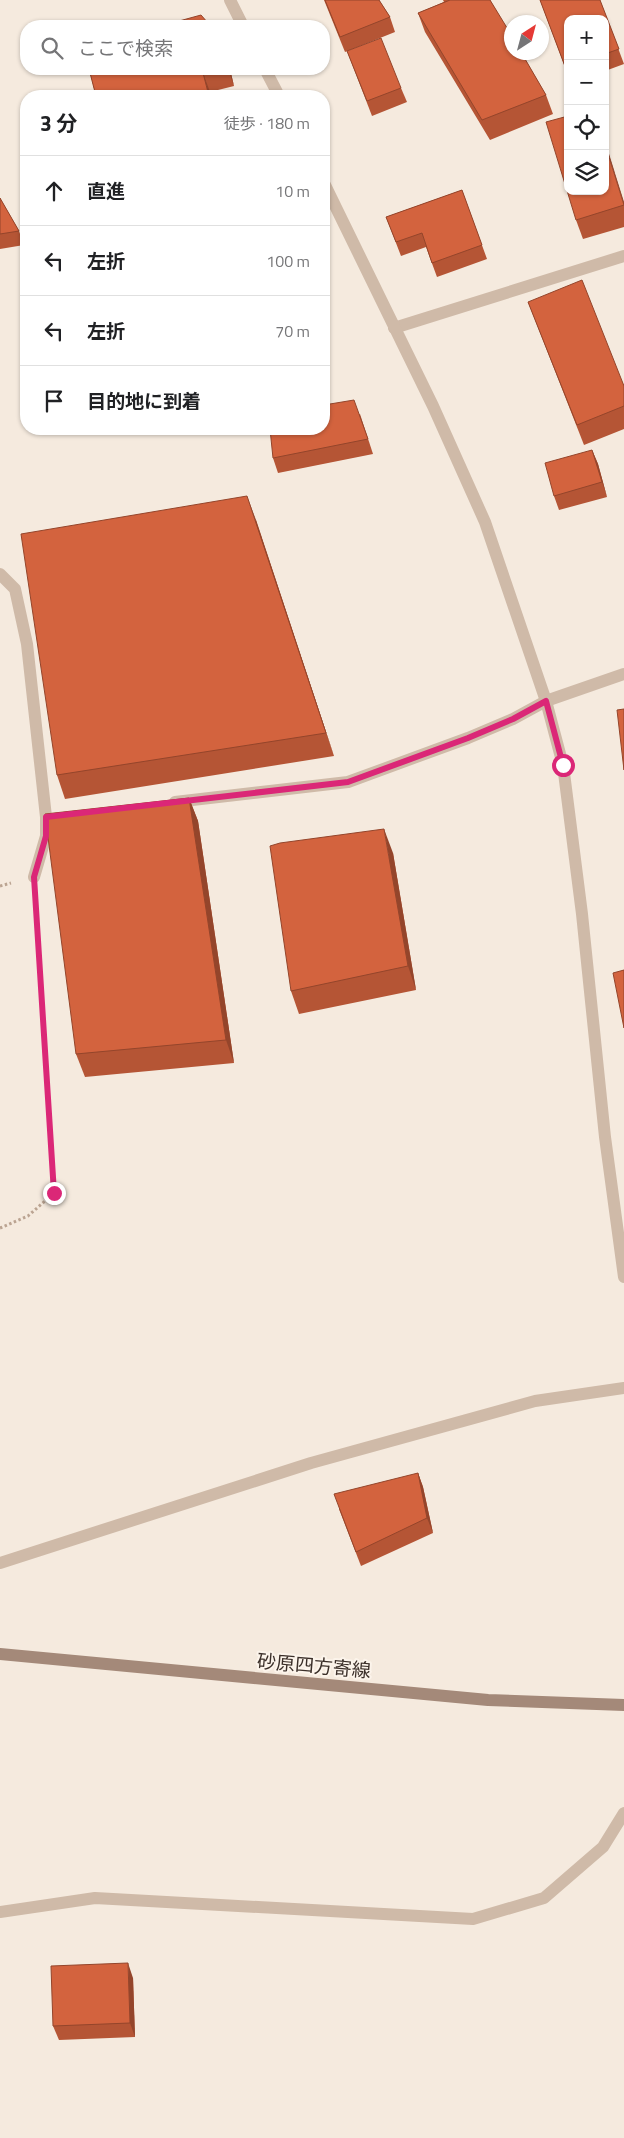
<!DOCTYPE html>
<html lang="ja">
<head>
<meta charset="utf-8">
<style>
  :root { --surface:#fff; --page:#f6f6f6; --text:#202124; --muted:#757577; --line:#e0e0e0 }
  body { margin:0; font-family:"Titillium Web","Noto Sans JP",sans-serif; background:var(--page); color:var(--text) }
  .controls { position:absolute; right:15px; top:15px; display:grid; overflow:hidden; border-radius:10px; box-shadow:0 1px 4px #0004 }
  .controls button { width:45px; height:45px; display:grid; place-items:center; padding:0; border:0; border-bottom:1px solid var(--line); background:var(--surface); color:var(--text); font:25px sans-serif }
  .compass { position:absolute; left:504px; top:15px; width:45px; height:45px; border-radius:50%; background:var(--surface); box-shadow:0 1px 4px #0004; rotate:36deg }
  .stop { position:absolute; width:15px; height:15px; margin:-11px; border:4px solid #db2777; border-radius:50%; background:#fff }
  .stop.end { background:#db2777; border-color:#fff; box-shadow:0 1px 5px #0008 }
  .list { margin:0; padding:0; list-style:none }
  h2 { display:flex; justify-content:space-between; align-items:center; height:65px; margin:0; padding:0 20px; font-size:21px }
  h2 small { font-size:16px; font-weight:400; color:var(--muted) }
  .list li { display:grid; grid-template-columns:32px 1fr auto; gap:15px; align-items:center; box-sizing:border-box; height:70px; padding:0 20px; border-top:1px solid var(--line) }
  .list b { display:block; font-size:19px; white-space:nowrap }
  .list em { font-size:16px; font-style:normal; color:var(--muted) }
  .icon { flex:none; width:28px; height:28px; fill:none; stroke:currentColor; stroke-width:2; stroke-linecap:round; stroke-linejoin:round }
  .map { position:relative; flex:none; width:624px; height:2138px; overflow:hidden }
  .search { position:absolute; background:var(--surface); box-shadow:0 1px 4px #0004; left:20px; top:20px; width:310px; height:55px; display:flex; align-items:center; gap:12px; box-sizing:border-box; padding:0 18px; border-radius:20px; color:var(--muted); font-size:19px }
  .panel { position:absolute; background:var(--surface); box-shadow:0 1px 4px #0004; left:20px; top:90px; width:310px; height:345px; border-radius:20px }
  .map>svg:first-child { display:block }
</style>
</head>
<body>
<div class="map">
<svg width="624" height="2138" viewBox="0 0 624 2138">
  <rect width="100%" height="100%" fill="#f5eade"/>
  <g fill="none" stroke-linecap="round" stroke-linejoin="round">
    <g stroke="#bba492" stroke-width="3" stroke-dasharray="2.5 2.5" stroke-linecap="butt">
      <path d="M0,886L11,883"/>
      <path d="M0,1228L28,1216L54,1193L35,900"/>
    </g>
    <g stroke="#cfbaa8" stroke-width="12">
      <path d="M394,328L624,256"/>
      <path d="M0,574L15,589L27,644L46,817V836L34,877"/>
      <path d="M175,802L348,782L468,738L513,719L546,701L624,674"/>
      <path d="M0,1563L311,1463L535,1401L624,1388"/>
      <path d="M0,1912L95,1898L473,1919L544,1898L603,1847L624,1813"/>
    </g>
    <g stroke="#cfbaa8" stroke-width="12">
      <path d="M230,0L243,26"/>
      <path d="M265,69L279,96"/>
      <path d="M324,183L433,406L485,522L546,701L563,765L582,914L605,1137L624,1277"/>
    </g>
    <path stroke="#a48979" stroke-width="12" d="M0,1654L488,1700L624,1705"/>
  </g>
  <g fill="#b55535">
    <path d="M324,0H379L390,17L395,32L345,52Z"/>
    <path d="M443,0H490L546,95L553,114L490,140L425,32L418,13L444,2Z"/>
    <path d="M540,0H600L624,64L605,71V19H568V75Z"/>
    <path d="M347,51L401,88L407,102L372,116Z"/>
    <path d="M89,69H230L234,86L210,92L211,96H96Z"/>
    <path d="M462,190L487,259L437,277L426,247L401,256L386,217Z"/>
    <path d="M0,198L19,231L24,245L0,249Z"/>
    <path d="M624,202V227L583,239L576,220Z"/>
    <path d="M528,302L624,386V429L584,445Z"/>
    <path d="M360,414L373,454L278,473L273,458Z"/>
    <path d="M592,450L598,464L607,497L559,510L554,496Z"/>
    <path d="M256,520L334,756L65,799L57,775Z"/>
    <path d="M189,798L198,821L234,1063L85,1077L76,1054Z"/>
    <path d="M393,853L416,990L299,1014L291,991Z"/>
    <path d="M418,1473L423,1487L433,1533L361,1566L339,1509Z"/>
    <path d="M133,1978L135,2037L59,2040L53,2026Z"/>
  </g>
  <g fill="#94452b">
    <path d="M228,69H230L234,86Z"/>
    <path d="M203,73L210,92L211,96H209Z"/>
    <path d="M605,141L624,202V205L605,144Z"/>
    <path d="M592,450L598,464L607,497L602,482Z"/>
    <path d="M247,496L256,520L334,756L326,733Z"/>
    <path d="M189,798L198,821L234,1063L226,1040Z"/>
    <path d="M384,829L393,853L416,990L408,966Z"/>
    <path d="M418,1473L423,1487L433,1533L427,1518Z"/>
    <path d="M128,1963L133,1978L135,2037L130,2023Z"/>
  </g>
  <g fill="#d3633e" stroke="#94452b">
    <path d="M325,0H379L390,17L340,37Z"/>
    <path d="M450,0H490L512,36V52H521L546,95L482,120L418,13Z"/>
    <path d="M540,0H600L619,49L605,54V19H568V68L566,69Z"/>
    <path d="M201,15L208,23H216V26H161Z"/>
    <path d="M381,38L401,88L367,101L347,51Z"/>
    <path d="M89,69H218L203,73L209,96H200L199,91L178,96H96Z"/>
    <path d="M568,116V191H605V144L624,205L576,220L546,122Z"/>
    <path d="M462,190L482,245L432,263L422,233L396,242L386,217Z"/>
    <path d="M0,198L19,231L0,234Z"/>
    <path d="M582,280L624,386V406L577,425L528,302Z"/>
    <path d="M354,400L368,439L273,458L270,429H324V405Z"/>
    <path d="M592,450L602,482L554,496L545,463Z"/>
    <path d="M247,496L326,733L57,775L21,534Z"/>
    <path d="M624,709V770L617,710Z"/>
    <path d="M189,798L226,1040L76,1054L45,814Z"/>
    <path d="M384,829L408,966L291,991L270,846L280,843Z"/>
    <path d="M624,970V1028L613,973Z"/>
    <path d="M418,1473L427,1518L356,1552L334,1494Z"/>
    <path d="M128,1963L130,2023L53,2026L51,1966Z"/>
  </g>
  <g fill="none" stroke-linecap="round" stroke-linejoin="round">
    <path stroke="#db2777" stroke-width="6" d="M54,1193L34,877L46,836V817L348,782L468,738L513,719L546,701L563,765"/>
  </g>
  <g text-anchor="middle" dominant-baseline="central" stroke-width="4" stroke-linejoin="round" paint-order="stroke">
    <g font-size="19" fill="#3b2f29" stroke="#fcf4eb">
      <text transform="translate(314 1665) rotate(5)">砂原四方寄線</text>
    </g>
  </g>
</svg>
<div class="controls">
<button>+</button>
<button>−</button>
<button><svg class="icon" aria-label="locate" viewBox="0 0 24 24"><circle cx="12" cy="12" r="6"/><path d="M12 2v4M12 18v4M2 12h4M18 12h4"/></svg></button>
<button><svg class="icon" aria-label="layers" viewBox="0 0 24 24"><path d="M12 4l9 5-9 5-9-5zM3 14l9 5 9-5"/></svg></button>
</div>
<svg class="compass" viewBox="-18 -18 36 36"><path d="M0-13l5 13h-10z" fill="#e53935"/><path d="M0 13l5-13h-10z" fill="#757577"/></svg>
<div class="stop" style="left:563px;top:765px"></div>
<div class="stop end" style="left:54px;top:1193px"></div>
<div class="search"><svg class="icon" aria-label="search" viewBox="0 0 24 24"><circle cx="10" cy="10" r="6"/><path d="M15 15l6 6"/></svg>ここで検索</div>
<section class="panel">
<h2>3 分<small>徒歩 · 180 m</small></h2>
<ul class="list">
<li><svg class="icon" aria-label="ahead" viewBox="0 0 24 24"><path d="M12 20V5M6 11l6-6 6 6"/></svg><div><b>直進</b></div><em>10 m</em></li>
<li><svg class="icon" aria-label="left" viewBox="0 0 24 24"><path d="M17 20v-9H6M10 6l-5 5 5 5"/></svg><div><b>左折</b></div><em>100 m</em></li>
<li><svg class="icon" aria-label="left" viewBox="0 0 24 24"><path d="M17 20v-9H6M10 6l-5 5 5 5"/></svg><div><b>左折</b></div><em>70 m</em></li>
<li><svg class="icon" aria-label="arrive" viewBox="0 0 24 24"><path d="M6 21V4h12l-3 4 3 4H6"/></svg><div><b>目的地に到着</b></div></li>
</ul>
</section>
</div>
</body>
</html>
